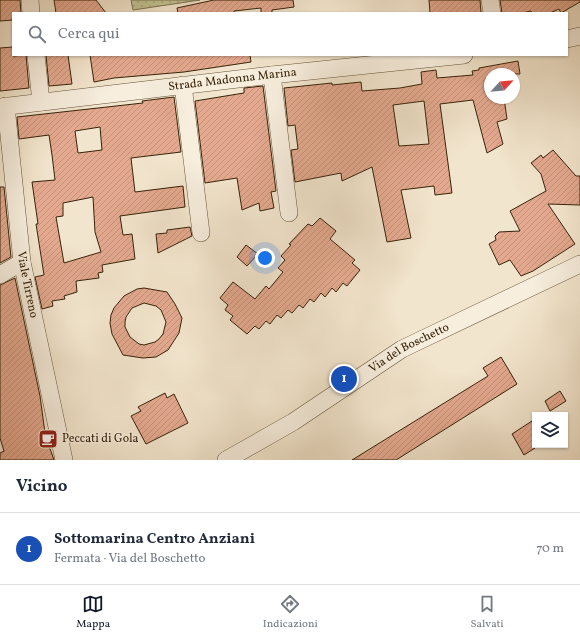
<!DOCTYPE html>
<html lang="it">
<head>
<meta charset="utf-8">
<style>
  :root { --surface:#fff; --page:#f6f6f7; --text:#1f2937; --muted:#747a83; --line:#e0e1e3; --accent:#111827 }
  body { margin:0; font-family:Vollkorn,serif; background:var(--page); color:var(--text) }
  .controls { position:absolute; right:12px; bottom:12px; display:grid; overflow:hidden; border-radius:0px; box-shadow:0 1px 3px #0004 }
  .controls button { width:36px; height:36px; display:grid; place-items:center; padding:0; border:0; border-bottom:1px solid var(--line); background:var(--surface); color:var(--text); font:20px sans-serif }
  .compass { position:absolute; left:484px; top:68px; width:36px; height:36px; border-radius:50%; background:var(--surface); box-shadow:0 1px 3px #0004; rotate:64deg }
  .you { position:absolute; left:265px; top:258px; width:14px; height:14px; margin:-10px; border:3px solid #fff; border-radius:50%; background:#1a73e8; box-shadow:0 0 0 6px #1a73e833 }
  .badge { display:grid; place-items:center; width:26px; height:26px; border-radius:50%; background:var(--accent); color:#fff; font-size:13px; font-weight:700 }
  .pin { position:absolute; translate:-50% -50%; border:2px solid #fff; box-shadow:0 1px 4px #0006 }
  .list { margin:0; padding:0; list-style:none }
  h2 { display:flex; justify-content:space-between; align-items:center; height:52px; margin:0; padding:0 16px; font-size:17px }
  h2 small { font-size:13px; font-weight:400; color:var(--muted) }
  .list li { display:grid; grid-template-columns:26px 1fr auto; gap:12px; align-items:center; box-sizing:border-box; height:72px; padding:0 16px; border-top:1px solid var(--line) }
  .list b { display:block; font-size:15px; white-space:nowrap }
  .list p { margin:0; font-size:13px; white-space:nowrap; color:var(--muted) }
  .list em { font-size:13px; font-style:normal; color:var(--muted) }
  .icon { flex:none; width:22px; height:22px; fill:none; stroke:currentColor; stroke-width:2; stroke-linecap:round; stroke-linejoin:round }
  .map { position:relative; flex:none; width:580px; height:460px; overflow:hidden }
  .search { position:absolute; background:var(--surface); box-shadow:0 1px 3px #0004; left:12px; right:12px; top:12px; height:44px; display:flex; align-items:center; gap:10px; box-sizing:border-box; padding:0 14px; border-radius:0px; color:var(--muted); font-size:15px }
  .sheet { height:124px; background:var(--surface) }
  nav { display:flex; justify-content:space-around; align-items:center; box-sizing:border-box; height:56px; border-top:1px solid var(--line); background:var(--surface); font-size:11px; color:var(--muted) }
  nav a { display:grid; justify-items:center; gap:2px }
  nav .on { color:var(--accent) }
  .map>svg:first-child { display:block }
</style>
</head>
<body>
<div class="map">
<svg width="580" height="460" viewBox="0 0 580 460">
  <defs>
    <pattern id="green-dots" width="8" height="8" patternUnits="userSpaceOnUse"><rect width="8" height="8" fill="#c2c293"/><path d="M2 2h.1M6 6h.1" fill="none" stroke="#a7a67d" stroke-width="1.8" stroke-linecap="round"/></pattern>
    <pattern id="building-hatch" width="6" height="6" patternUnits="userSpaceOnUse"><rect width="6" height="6" fill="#e4a98f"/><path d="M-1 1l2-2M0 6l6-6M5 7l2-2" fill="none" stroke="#c4917a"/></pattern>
  </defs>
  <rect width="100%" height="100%" fill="#f2e5cd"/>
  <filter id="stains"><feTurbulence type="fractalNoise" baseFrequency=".005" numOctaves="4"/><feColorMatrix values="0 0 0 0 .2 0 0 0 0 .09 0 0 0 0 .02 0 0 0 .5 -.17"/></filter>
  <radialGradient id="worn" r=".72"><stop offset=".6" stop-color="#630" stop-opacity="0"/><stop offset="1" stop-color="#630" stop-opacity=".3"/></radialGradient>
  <path fill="url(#green-dots)" stroke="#7c724e" d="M131,0H200L133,10Z"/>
  <g fill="url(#building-hatch)" stroke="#372309" fill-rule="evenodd">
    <path d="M0,0H20L21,13H13V20L0,21Z"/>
    <path d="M54,0H96L106,13H56Z"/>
    <path d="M214,0H293L294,7L272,10V13H261V8L234,11V13H178L177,8Z"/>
    <path d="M429,0H480L481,13H430Z"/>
    <path d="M500,0H580V2L561,13L559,9L550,13H532L531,11L522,13H502Z"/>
    <path d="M13,47V56L26,55L29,88L0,91V48Z"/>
    <path d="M46,55H68L72,84L49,86Z"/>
    <path d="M90,55H250L251,62L184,72L114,78L94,82Z"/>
    <path d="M518,61L520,74H490V98H504L507,119L497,122L503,144L487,153L473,100L440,104L452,193L435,195L434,186L401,190L411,238L387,242L372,167L342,181L341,173L295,182L291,150L298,149L295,125L288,126L284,88L332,83V85L361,82L362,91L400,88L422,84L421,72L436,70L437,78L473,75L472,71L479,70V68ZM424,101L429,144L399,146L393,105Z"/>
    <path d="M263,86L276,191L271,192L274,208L260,211L259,203L242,210L237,178L205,183L195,101L244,93V88Z"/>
    <path d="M174,97L181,152L131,158L135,192L183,186L185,207L120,216L123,235L132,234L135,259L102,265L103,272L98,273L99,278L76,281L77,292L64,296L65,299L52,301L53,306L42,309L35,277L44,275L36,224H38L32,182L55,180L52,155L49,135L19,139L17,117L143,103L142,101ZM100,127L102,150L78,153L75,131ZM93,197L95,232L101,252L64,263L56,217L63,216V203Z"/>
    <path d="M553,150L576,176H580V205L548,204L575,244L533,271L521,276L510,260L499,265L489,244L496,240L495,236L499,232L520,231L510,211L546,191L541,174L531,163L541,155L543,158Z"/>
    <path d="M0,187H4L11,257L0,263Z"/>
    <path d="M320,218L336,231L330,239L355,260L352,263L360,270L347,286L343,283L336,292L332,288L325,297L321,293L314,302L310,299L303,308L299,305L292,313L288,310L281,318L277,315L270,324L266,321L259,329L255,326L247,334L230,320L233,316L225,310L228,305L220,298L233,282L255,299L266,286L269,289L283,272L278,268L285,260L281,256L291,245L289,244L308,224L312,226Z"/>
    <path d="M190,227L192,236L158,253L156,234L167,233V230Z"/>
    <path d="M246,245L258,254L247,266L237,257Z"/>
    <path d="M15,278L40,396L45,433L48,432L51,445L49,446L54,460H0V453L4,451L0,438V285Z"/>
    <path d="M144,288L167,292L175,304L182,318L179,333L168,350L156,357L143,358L123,355L112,334L110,323L111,315L114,308L124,296L137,289ZM144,303L156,306L161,310L166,322L163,334L159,339L155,342L144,345L139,344L130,337L125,327V322L126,317L132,308Z"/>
    <path d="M501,357L517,384L396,460H352L488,376L483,368Z"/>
    <path d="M560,391L566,401L550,411L545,401Z"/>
    <path d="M165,393L167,398L174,394L188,423L146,444L131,416L141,411L138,407Z"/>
    <path d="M535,419V448L524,455L512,434Z"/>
  </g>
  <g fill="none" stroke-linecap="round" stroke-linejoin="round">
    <g stroke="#66543a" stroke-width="18">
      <g id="minor">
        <path d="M30,0L31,13"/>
        <path d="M490,0L492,13"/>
        <path d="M567,39L580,36"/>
        <path d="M36,55L41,102"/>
        <path d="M272,75L289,213"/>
        <path d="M183,85L201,233"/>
        <path id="s1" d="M6,106L22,262L64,460"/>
        <path id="s2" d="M0,107L272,75L464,55"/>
        <path d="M0,275L22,262"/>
        <path id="s3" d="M226,460L293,422L402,349L580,264"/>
      </g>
    </g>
    <use href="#minor" stroke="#f7eede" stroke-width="17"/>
  </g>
  <defs>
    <g id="cafe-square" transform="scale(1)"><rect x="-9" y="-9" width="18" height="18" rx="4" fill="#8f2418" stroke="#f7eede"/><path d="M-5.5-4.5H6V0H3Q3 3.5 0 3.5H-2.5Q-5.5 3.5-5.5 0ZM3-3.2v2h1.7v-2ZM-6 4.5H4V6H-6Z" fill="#fff"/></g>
  </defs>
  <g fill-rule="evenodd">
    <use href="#cafe-square" x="48" y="439"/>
  </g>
  <g text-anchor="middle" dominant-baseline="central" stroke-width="3" stroke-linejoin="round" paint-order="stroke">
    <g font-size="12" fill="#372309" stroke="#f7eede">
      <text stroke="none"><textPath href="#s2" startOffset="234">Strada Madonna Marina</textPath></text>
      <text stroke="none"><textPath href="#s1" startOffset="180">Viale Tirreno</textPath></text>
      <text stroke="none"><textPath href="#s3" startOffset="215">Via del Boschetto</textPath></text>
    </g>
    <g font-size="12" fill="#372309" stroke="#f7eede" text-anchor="start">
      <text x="62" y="439">Peccati di Gola</text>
    </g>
  </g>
  <rect width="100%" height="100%" filter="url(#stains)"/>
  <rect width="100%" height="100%" fill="url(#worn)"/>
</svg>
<div class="controls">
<button><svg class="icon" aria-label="layers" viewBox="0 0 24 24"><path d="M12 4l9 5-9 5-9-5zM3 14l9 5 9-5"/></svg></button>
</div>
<svg class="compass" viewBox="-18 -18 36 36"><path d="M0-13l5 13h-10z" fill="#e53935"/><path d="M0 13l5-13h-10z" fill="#747a83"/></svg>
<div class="you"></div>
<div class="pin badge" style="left:344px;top:379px;background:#1a4fb4">1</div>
<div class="search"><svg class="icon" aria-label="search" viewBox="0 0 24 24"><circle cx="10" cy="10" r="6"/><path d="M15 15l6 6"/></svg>Cerca qui</div>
</div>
<section class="sheet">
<h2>Vicino<small></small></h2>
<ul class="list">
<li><span class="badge" style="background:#1a4fb4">1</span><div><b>Sottomarina Centro Anziani</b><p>Fermata · Via del Boschetto</p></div><em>70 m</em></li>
</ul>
</section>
<nav>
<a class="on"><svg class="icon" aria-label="map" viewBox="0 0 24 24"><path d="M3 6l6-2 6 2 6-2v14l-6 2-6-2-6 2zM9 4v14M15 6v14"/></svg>Mappa</a>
<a><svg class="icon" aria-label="directions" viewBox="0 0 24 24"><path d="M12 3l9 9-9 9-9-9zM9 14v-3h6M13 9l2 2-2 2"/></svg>Indicazioni</a>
<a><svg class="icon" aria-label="saved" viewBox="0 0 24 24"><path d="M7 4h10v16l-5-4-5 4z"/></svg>Salvati</a>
</nav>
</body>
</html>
